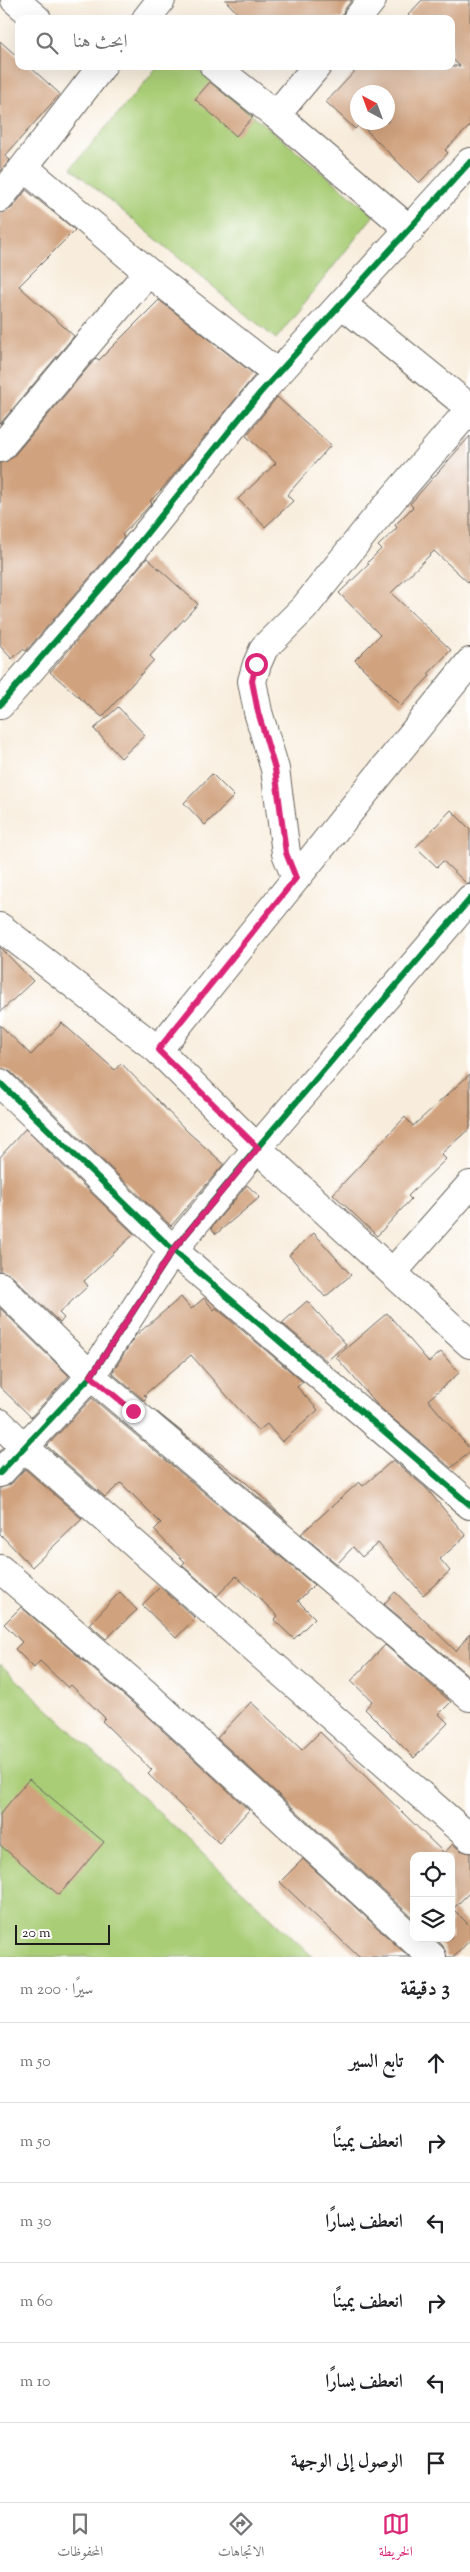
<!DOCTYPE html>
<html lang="ar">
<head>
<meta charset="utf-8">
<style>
  :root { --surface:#fff; --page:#f2f2f2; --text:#202124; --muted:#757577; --line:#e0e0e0; --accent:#db2777 }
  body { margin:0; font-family:"Sorts Mill Goudy",Amiri,serif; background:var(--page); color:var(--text); direction:rtl }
  .controls { position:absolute; right:15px; bottom:15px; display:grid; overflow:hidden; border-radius:10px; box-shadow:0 5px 20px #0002 }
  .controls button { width:45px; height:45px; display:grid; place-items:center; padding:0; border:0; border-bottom:1px solid var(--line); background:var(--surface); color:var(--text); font:25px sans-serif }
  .compass { position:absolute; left:350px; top:85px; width:45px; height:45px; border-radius:50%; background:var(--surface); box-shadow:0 5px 20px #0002; rotate:319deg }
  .scale { position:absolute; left:15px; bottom:12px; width:95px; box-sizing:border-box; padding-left:5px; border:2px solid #1c1c1c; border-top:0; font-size:14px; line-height:18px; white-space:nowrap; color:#1c1c1c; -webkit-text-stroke:4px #fff; paint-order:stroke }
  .stop { position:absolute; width:15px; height:15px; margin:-11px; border:4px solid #db2777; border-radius:50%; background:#fff }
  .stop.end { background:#db2777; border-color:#fff; box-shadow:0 1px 5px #0008 }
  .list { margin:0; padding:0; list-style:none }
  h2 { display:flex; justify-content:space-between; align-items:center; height:65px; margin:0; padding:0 20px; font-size:21px }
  h2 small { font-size:16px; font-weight:400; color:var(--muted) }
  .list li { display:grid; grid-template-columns:32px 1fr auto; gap:15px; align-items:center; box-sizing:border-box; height:80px; padding:0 20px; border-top:1px solid var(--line) }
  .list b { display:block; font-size:19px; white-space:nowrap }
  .list em { font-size:16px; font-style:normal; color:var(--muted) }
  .icon { flex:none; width:28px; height:28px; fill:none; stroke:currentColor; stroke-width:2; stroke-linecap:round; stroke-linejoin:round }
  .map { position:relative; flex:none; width:470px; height:1957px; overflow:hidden; direction:ltr }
  .search { position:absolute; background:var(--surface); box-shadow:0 5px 20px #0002; left:15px; right:15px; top:15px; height:55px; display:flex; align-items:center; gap:12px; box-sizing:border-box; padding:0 18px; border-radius:10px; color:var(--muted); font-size:19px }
  .sheet { height:545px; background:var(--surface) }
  nav { display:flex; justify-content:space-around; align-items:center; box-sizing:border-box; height:70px; border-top:1px solid var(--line); background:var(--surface); font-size:14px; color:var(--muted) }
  nav a { display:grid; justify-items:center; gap:2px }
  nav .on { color:var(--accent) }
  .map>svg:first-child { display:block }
</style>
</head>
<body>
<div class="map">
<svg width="470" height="1957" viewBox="0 0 470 1957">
  <rect width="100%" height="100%" fill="#fff"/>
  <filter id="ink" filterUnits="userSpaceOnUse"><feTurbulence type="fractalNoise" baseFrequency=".02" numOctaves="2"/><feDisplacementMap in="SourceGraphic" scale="10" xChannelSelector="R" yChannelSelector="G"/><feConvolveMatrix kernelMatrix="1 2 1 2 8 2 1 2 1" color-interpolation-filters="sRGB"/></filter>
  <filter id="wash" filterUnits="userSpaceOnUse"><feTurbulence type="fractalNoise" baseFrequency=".0096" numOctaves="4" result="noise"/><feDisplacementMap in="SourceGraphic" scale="20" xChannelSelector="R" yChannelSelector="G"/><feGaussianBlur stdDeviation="1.12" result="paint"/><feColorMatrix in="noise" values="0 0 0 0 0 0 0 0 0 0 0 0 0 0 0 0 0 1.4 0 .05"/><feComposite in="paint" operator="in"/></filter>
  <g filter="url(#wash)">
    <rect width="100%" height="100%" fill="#f8eddc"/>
    <g fill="#a9cd76" stroke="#627449">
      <path d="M159,66H194L374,215L276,339L71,168Z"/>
      <path d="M0,1664L313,1957H0Z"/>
    </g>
    <g id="blocks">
      <g fill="#d0a27e" fill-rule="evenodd">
        <path d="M225,0H352L344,10L342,19H243Z"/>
        <path d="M422,0H470V126L445,150L448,153L419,183L360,124L355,129L326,102L360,66H460L451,58V19H412L408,15ZM358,92H388V122H358Z"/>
        <path d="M0,41L19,58V66H29L60,94L5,156L10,160L0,172Z"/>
        <path d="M210,82L253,117L236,136L195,99Z"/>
        <path d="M26,190L75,230L19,286L74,336L0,424V213L12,208Z"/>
        <path d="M159,300L255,375L162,489L150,501L152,503L122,535L124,537L111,553L26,651L23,649L12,659L0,646V463L12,458L96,358L99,360Z"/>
        <path d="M277,397L331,445L287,495L293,501L265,527L238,499L276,463L246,436Z"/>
        <path d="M470,436V584L434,551L391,593L451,650L428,674L430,676L401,706L355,660L380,635L339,593L369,564L367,563L381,549L378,546L397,528L395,525L413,507L410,504Z"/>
        <path d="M147,558L198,604L150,656L154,660L102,717L50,672Z"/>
        <path d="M118,707L145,735L121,758L94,729Z"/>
        <path d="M212,774L234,796L205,825L184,803Z"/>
        <path d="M451,810L470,829V884H467L443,861L437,867L416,847Z"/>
        <path d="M0,947L33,981L0,1012Z"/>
        <path d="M62,1023L115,1070L121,1063L188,1132L224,1164L171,1226L11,1072L0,1068V1025L31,1055Z"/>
        <path d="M470,1074V1128L441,1154L446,1159L408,1196L411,1199L377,1236L333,1194L405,1117L413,1126Z"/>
        <path d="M25,1129L134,1234L84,1281L88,1286L59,1313L64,1318L60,1323L11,1275L0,1271V1157Z"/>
        <path d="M247,1185L260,1197L216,1234L211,1228Z"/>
        <path d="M314,1233L351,1275L325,1297L289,1255Z"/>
        <path d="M181,1297L191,1309L204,1298L214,1310L216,1308L303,1382L297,1387L318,1410L282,1442L267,1424L258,1431L191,1355L144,1395L147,1397L144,1400L112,1373L135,1336Z"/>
        <path d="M307,1301L346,1344L327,1361L282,1323Z"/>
        <path d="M0,1308L69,1376L31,1417L0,1387Z"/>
        <path d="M387,1313L429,1362L441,1352L459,1373L428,1400L470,1449V1452L451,1468L378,1406L336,1357Z"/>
        <path d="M92,1398L314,1585L298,1601L315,1618L294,1639L274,1620L278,1616L236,1576L217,1596L182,1565L185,1562L154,1530L161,1523L121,1483L105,1497L47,1446Z"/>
        <path d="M157,1412L256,1491L288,1522Z"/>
        <path d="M393,1460L427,1489L466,1536L440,1559L450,1571L423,1595L378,1543L362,1557L353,1547L337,1564L301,1534L359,1482L363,1486Z"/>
        <path d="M25,1469L82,1519L32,1567L0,1534V1488L11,1484Z"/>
        <path d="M160,1587L195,1618L176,1638L142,1605Z"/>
        <path d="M120,1592L137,1610L106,1639L89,1624Z"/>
        <path d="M395,1592L456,1651L470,1633V1677L384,1604Z"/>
        <path d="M21,1607L136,1706L249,1810L219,1843L148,1774L152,1770L102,1721L105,1718L71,1685L68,1688L40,1661L34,1668L15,1649L22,1642L4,1624Z"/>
        <path d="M385,1645L451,1702L439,1714L448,1723L414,1758L365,1709L372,1701L351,1681Z"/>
        <path d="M251,1702L302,1750L320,1732L444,1853L453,1844L460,1850L470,1853V1892L453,1909L470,1926V1940L454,1957H447L443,1946L435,1938H451V1856H414V1919L217,1738Z"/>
        <path d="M29,1779L104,1842L59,1895L0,1845V1814Z"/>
        <path d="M303,1859L409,1957H359L280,1882Z"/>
      </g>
    </g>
  </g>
  <g filter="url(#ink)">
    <use href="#blocks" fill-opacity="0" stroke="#69655f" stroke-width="1"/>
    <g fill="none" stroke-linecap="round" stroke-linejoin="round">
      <g stroke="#69655f" stroke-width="30">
        <g id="minor">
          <path d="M15,0L37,19"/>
          <path d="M146,19L161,0"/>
          <path d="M357,19L372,0"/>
          <path d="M214,66L276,115L410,230"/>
          <path d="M276,115L317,66"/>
          <path d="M25,168L148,272L277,373"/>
          <path d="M0,198L102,66"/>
          <path d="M342,304L470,408"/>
          <path d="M0,448L148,272"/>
          <path d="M0,705L123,563L260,393L470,162"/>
          <path d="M296,878L286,853L275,769L258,712L252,681L257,664L264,648L304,608L372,523L470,409"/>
          <path d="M0,927L158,1050L257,1148L470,1344"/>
          <path d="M158,1050L470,662"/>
          <path d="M0,1083L173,1250L470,1505"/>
          <path d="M393,1272L470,1185"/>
          <path d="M0,1286L91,1376L470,1697"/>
          <path d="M0,1423L24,1447L470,1838"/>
          <path d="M0,1473L91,1376L173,1250L257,1148L470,899"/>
          <path d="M0,1569L146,1694L432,1957"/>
        </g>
      </g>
      <use href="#minor" stroke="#fff" stroke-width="28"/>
      <g stroke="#fff" stroke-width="9">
        <g id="cycleway">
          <path d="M0,705L123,563L260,393L470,162"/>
          <path d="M0,1083L173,1250L470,1505"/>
          <path d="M0,1473L91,1376L173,1250L257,1148L470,899"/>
        </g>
      </g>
      <use href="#cycleway" stroke="#00873e" stroke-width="6"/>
    </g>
  </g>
  <g fill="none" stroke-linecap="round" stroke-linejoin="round" filter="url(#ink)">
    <path stroke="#db2777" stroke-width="6" d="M133,1411L91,1376L173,1250L258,1148L158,1050L296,878L286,853L275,769L258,712L252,681L256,664"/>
  </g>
</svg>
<div class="controls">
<button><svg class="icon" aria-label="locate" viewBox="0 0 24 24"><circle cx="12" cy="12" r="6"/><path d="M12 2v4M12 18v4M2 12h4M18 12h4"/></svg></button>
<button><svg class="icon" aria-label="layers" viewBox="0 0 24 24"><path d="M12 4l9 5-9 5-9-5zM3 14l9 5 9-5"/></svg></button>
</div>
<svg class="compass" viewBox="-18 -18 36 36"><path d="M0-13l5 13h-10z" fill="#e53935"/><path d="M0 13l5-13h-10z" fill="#757577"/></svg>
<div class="scale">20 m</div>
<div class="stop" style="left:256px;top:664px"></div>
<div class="stop end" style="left:133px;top:1411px"></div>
<div class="search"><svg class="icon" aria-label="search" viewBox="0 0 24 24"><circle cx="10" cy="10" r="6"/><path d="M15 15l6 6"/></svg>ابحث هنا</div>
</div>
<section class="sheet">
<h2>3 دقيقة<small>سيرًا · 200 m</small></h2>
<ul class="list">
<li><svg class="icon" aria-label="ahead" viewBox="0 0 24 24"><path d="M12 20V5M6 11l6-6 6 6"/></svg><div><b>تابع السير</b></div><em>50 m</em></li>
<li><svg class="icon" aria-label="right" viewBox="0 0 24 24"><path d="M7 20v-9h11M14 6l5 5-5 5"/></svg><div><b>انعطف يمينًا</b></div><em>50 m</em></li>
<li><svg class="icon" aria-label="left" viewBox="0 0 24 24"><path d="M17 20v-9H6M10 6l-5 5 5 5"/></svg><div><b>انعطف يسارًا</b></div><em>30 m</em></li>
<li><svg class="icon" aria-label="right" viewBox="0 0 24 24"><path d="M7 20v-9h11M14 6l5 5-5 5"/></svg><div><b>انعطف يمينًا</b></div><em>60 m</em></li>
<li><svg class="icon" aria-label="left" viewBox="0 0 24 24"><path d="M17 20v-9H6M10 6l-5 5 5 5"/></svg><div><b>انعطف يسارًا</b></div><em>10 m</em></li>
<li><svg class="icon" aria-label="arrive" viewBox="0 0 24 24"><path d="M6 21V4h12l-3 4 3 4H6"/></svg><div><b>الوصول إلى الوجهة</b></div></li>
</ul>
</section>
<nav>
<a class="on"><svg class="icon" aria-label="map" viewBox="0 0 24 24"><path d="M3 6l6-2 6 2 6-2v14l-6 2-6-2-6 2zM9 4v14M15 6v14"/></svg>الخريطة</a>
<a><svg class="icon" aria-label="directions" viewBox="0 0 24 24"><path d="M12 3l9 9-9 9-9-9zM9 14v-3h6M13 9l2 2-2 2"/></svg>الاتجاهات</a>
<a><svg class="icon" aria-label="saved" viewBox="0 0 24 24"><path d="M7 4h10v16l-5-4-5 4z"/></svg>المحفوظات</a>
</nav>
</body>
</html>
